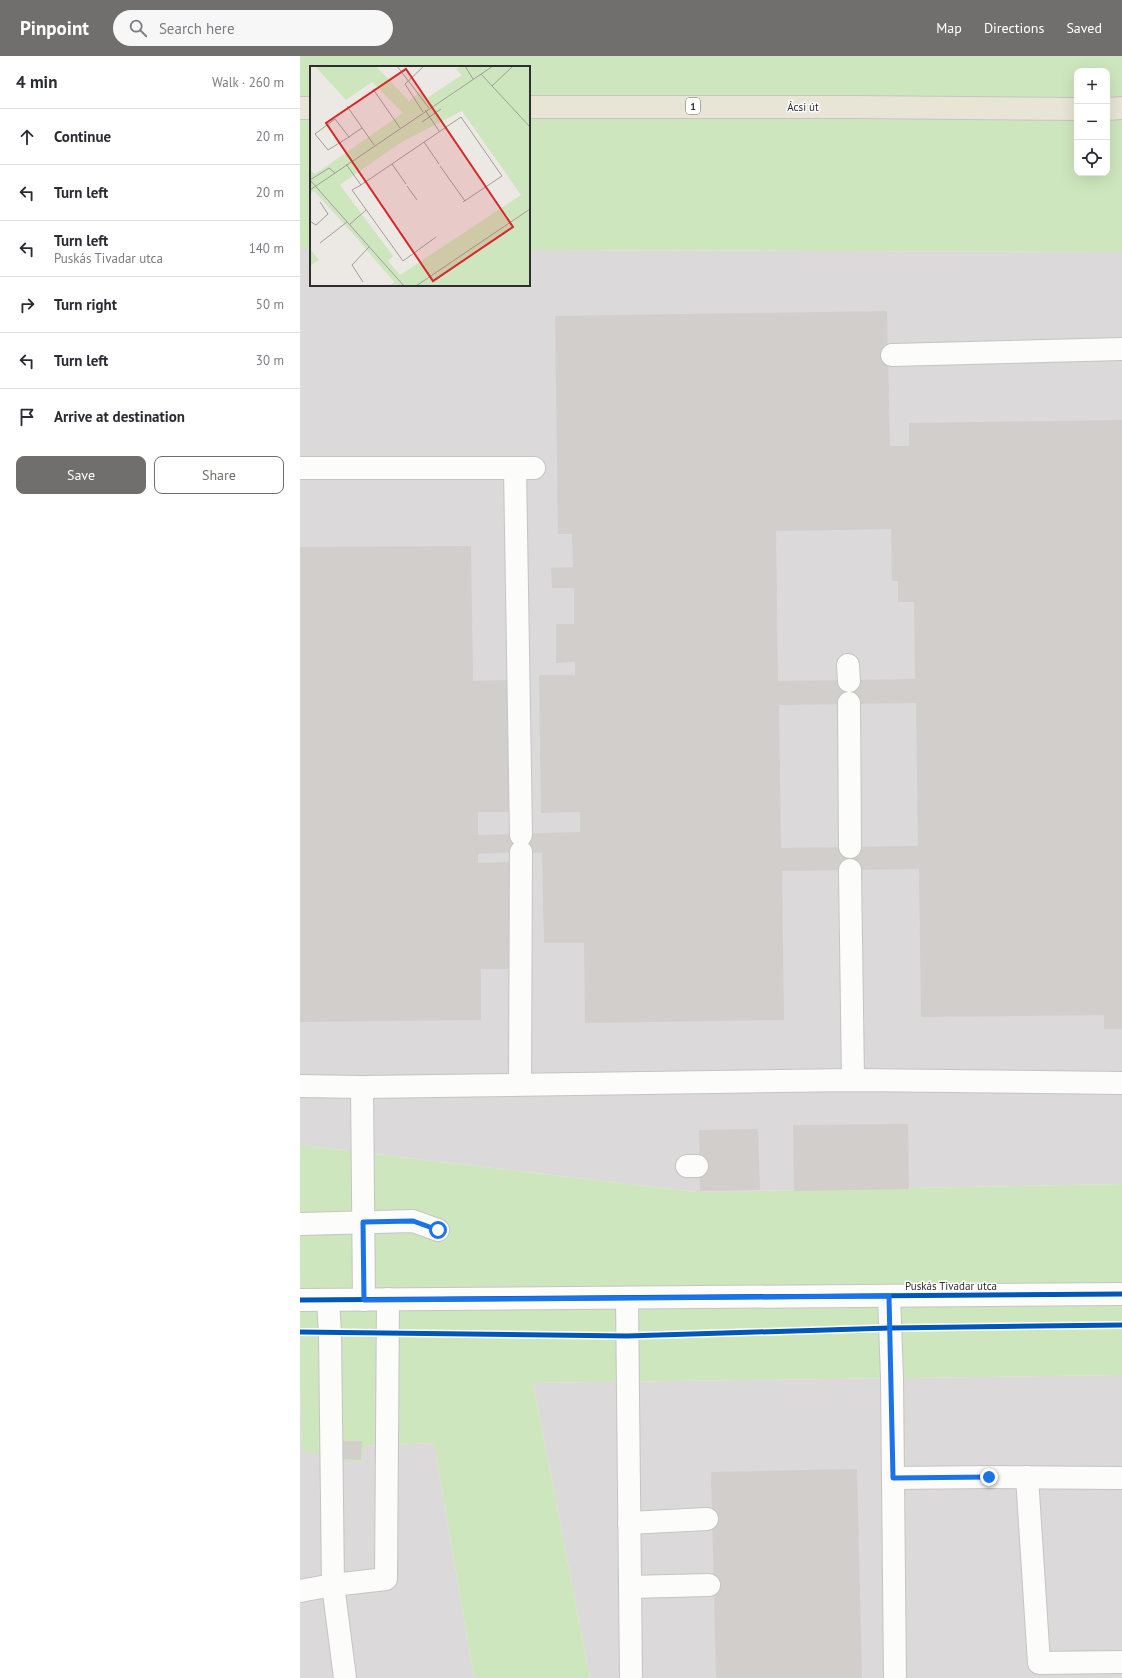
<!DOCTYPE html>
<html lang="en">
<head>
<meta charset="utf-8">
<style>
  :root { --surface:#fff; --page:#f7f7f7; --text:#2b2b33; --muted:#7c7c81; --line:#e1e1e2; --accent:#706f6e }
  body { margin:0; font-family:"PT Sans",sans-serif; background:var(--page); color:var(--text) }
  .controls { position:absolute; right:12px; top:12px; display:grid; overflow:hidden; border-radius:8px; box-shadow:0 4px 16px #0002 }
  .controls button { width:36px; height:36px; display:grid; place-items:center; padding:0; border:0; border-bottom:1px solid var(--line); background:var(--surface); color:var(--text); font:20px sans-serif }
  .stop { position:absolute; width:12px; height:12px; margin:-9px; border:3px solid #1a73e8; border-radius:50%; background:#fff }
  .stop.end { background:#1a73e8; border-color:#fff; box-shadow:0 1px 4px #0008 }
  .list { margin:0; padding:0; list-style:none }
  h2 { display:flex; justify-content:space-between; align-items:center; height:52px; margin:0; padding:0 16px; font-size:17px }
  h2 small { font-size:13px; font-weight:400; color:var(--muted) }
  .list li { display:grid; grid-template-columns:26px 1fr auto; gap:12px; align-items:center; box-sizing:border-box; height:56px; padding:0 16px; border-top:1px solid var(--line) }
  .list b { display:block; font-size:15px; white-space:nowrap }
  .list p { margin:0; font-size:13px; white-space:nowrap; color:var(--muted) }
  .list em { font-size:13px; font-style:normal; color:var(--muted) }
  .actions { display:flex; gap:8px; padding:12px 16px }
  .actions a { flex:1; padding:9px 0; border:1px solid var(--accent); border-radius:8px; text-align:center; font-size:14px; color:var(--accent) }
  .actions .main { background:var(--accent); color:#fff }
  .icon { flex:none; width:22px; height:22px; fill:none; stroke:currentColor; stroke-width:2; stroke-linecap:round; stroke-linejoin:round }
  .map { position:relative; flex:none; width:822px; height:1622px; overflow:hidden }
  header { display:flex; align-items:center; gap:24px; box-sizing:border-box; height:56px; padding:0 20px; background:var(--accent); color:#fff }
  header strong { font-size:19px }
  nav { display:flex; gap:22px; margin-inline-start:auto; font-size:14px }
  .search { width:280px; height:36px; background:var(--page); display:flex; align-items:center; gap:10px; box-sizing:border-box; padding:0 14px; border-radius:22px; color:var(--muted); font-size:15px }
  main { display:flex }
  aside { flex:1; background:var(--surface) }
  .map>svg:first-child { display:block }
</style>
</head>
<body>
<header>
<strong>Pinpoint</strong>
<div class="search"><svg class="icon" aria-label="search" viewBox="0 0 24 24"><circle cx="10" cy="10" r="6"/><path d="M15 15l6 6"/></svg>Search here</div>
<nav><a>Map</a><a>Directions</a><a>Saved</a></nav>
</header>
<main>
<aside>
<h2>4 min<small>Walk · 260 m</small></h2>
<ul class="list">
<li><svg class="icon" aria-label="ahead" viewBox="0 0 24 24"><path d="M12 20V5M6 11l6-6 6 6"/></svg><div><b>Continue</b></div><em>20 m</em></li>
<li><svg class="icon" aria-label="left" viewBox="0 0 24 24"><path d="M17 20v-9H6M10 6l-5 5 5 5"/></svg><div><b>Turn left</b></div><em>20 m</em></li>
<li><svg class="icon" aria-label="left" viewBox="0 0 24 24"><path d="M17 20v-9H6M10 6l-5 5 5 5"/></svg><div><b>Turn left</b><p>Puskás Tivadar utca</p></div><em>140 m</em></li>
<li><svg class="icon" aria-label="right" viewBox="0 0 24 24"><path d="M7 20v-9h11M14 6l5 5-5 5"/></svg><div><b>Turn right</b></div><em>50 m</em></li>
<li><svg class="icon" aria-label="left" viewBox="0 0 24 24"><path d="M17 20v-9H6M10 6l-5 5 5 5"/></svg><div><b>Turn left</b></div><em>30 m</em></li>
<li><svg class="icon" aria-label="arrive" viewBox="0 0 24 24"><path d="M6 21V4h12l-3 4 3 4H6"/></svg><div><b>Arrive at destination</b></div></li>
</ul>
<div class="actions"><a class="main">Save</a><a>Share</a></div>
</aside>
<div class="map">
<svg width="822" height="1622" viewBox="0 0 822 1622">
  <rect width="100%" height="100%" fill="#ece8e4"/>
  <g fill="#dcd9db">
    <path d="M0,193H11V229H229V194L822,196V1128L396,1136L0,1089Z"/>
    <path d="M822,1319V1622H290L233,1327Z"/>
    <path d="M0,1330L2,1394L62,1406L64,1390L134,1387L174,1622H0Z"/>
  </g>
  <g fill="#cee6be" fill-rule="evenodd">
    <path d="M0,0H822V196L229,194V11H11V193H0ZM777,15H807V117H777Z"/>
    <path d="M0,1089L396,1136L822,1128V1319L233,1327L290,1622H174L134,1387L65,1390L62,1406L42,1405L2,1394L0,1330Z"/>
  </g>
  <g fill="#d1cecb" fill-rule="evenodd">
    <path d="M587,255L590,390H609V367L822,364V973H804V959L621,961L619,813L482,815L484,964L285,967L284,887H244L242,797L221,796L178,798V807L210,806L211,913H181V964L0,966V491L171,490L173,625L209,624L211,756H178V779L280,776V756L241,757L239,619H275V606L256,607V568H274V532H252L251,512L273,511L272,478H258L255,260ZM591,473L592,525H598V546H614L615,623L478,625L476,475ZM616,647L618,790L481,792L479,649Z"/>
    <path d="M608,1068L609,1133L494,1135L493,1069Z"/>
    <path d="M458,1073L460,1134L400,1135L399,1074Z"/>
    <path d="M42,1385H62L61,1404L41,1403Z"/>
    <path d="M557,1413L562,1622H416L411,1416Z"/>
  </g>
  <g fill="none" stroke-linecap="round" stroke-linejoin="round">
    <g stroke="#c5c4c5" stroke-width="24">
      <g id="minor">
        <path d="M592,299L822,293"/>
        <path d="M0,412H234"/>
        <path d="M215,412L221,779"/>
        <path d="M548,609L549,625"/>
        <path d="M549,647L550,791"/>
        <path d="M550,814L553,1024"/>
        <path d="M220,1028L221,796"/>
        <path d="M0,1030L62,1031L553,1024L822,1027"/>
        <path d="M62,1031L64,1244"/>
        <path d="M387,1110H397"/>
        <path d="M0,1168L113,1165L138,1174"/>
        <path d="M589,1240L592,1322L595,1622"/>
        <path d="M327,1242L331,1622"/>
        <path d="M0,1244L822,1238"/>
        <path d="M28,1245L30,1277L33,1529L45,1622"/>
        <path d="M727,1421L739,1607L822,1606"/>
        <path d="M593,1422L689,1421L822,1422"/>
        <path d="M329,1467L407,1463"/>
        <path d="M330,1531L409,1529"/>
        <path d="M0,1535L33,1529L86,1523L88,1243"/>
      </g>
    </g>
    <g stroke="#c6c5c4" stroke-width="24">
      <g id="major">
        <path d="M229,51H556L777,53"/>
        <path d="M0,52H11"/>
        <path d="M807,53L822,52"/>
      </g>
    </g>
    <use href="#minor" stroke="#fcfcfb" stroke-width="22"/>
    <use href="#major" stroke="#e8e4d6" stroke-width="22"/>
    <g stroke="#fff" stroke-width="8">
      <g id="cycleway">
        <path d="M0,1244L822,1238"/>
        <path d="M0,1276L327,1280L590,1272L822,1269"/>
      </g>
    </g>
    <use href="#cycleway" stroke="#0057b8" stroke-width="5"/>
  </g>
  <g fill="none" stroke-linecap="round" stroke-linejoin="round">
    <path stroke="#1a73e8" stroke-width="5" d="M138,1174L113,1165L63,1166L64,1244L589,1240L593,1422L689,1421"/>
  </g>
  <g text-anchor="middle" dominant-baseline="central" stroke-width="3" stroke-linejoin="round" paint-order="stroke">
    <rect fill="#fff" stroke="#6d6d6d" stroke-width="1" x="386" y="42" width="14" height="16" rx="3"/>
    <g font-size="10" font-weight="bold" fill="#2e2e2e">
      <text x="393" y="50">1</text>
    </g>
    <g font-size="11" fill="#2e2e2e" stroke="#fff">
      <text x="503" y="51">Ácsi út</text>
      <text x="651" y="1230">Puskás Tivadar utca</text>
    </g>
  </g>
  <g transform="translate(10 10)">
    <rect width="220" height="220" fill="#ece8e4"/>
    <path d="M5,0H66L99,35L111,25L117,32L152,9L146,3L151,0H220V220H80L84,216L45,170L4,125L0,128V104L5,108L93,47L62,16L36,34ZM152,45L211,129L90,209L78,195L83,190L30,119L90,77ZM0,183L9,194L0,200Z" fill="#cee6be" fill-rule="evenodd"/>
    <path fill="none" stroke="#a09e9b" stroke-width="1" d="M87,0L119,42M155,0L163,13M171,8L220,61M182,20L203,0M63,23L90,62M37,40L64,79M115,44L129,65M113,46L95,18L114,0M112,56L131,43M39,71L25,53L5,68L18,84L39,71L43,68L52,62M114,76L129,98M36,98L51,119L42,124L93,195L126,171M82,98L96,118M130,100L155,135M0,114L94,220M0,114L19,102L25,107M51,119L151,51L192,110L153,136M97,120L107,134M0,124L183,0M0,155L6,159L18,148L10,136M39,159L56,144M10,177L37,156M53,216L42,199L59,181M106,220L220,143"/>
    <path fill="#d62828" fill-opacity="0.15" stroke="#d62828" stroke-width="2" d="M96,3L203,161L123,215L16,57Z"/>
    <rect width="220" height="220" fill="none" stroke="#2e2e2e" stroke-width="2"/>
  </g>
</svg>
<div class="controls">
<button>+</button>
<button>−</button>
<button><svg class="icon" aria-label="locate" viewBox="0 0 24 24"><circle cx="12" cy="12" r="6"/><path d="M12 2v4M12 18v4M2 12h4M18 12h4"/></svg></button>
</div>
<div class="stop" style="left:138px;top:1174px"></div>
<div class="stop end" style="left:689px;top:1421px"></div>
</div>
</main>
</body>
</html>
